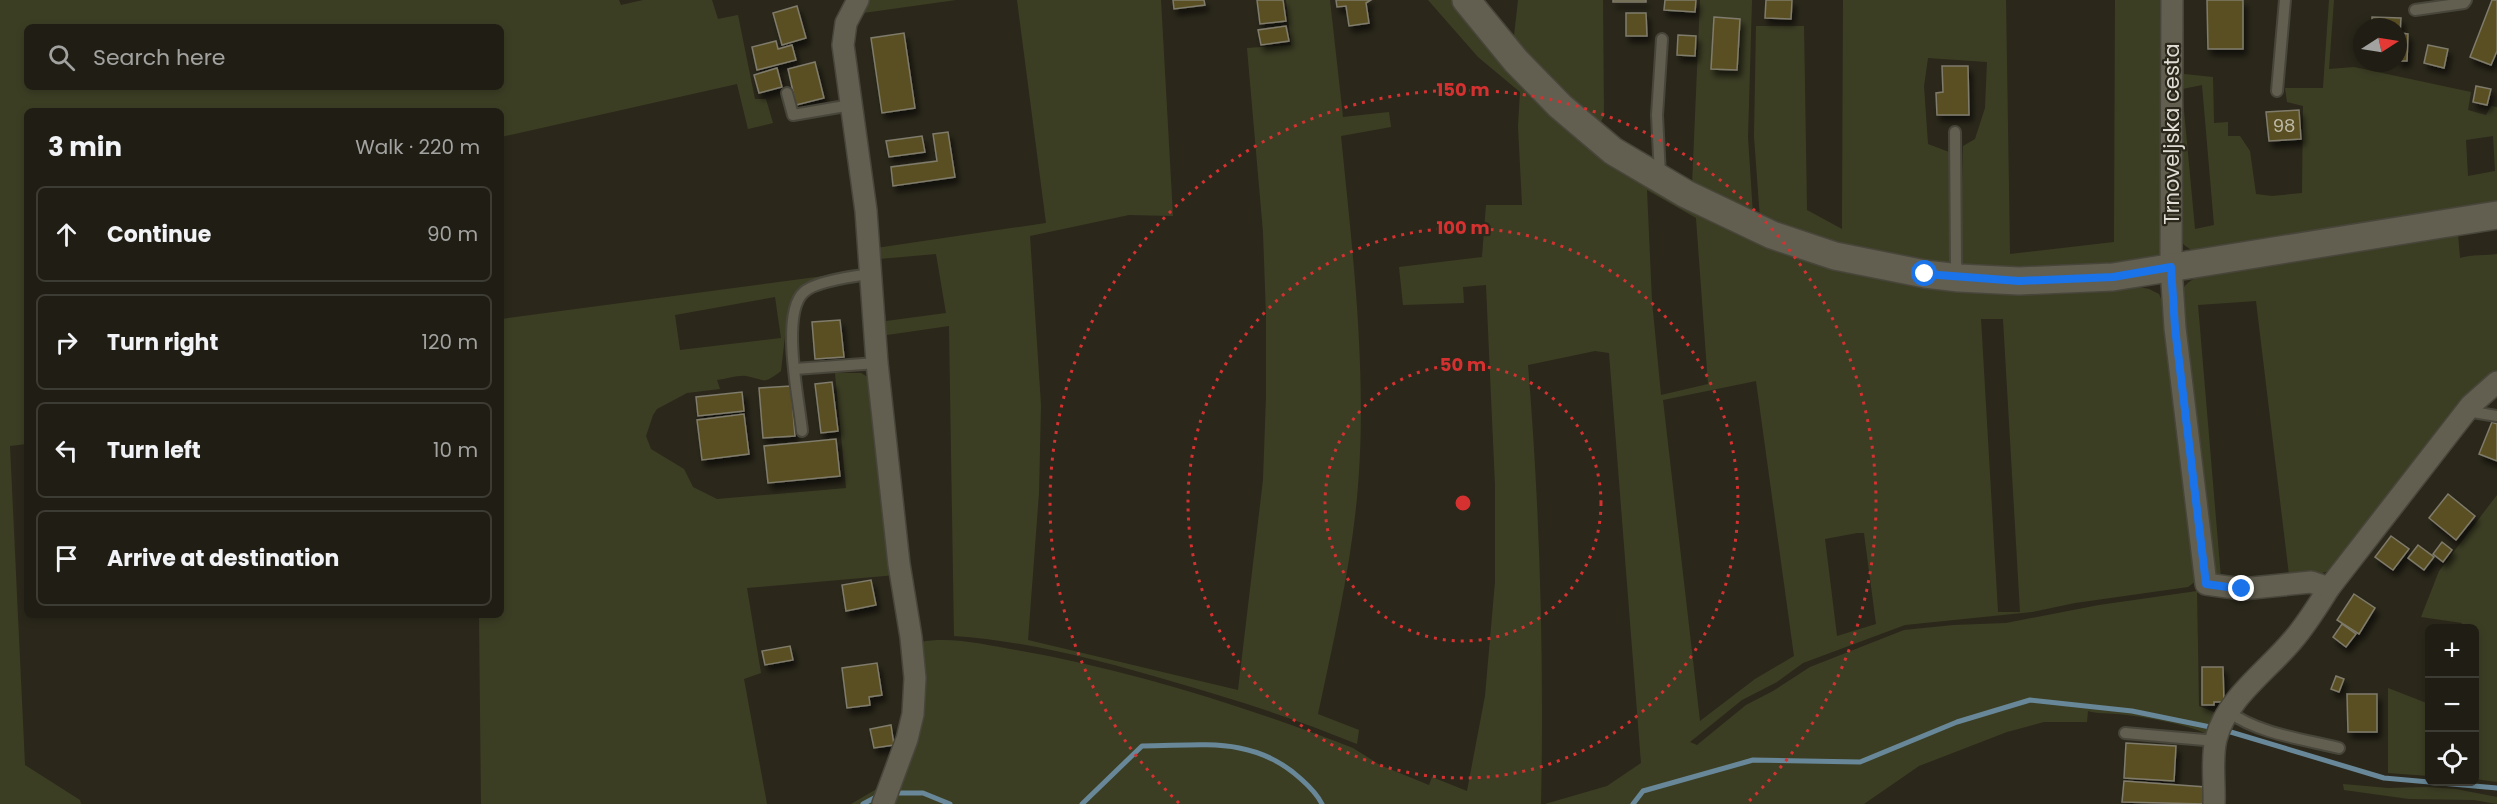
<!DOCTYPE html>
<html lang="en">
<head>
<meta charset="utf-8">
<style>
  :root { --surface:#201e14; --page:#28271d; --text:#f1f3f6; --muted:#a2a2a0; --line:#3d3c34 }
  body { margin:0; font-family:Poppins,sans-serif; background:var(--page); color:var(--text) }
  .controls { position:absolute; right:18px; bottom:18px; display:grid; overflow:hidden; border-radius:9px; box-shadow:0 3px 9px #0003 }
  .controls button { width:54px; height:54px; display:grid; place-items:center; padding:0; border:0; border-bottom:2px solid var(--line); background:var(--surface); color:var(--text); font:30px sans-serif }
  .compass { position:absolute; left:2353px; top:18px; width:54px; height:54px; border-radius:50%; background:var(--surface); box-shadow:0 3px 9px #0003; rotate:78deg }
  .stop { position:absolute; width:18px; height:18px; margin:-14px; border:4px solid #1a73e8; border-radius:50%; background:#fff }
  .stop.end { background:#1a73e8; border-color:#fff; box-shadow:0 2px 6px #0008 }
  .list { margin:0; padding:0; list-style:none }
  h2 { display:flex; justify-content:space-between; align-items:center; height:78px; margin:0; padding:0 24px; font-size:26px }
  h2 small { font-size:20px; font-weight:400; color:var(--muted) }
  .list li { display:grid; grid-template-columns:39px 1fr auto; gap:18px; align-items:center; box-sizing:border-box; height:96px; margin:0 12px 12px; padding:0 12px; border:2px solid var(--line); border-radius:9px }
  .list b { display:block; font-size:22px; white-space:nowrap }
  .list em { font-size:20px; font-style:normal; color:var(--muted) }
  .icon { flex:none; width:33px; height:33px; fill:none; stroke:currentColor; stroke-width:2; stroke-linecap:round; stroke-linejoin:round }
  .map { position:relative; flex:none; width:2497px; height:804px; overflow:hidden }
  .search { position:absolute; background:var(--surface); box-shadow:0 3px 9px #0003; left:24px; top:24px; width:480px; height:66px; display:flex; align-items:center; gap:15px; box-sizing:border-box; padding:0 21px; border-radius:9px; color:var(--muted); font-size:22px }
  .panel { position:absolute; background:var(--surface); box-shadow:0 3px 9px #0003; left:24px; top:108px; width:480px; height:510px; border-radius:9px }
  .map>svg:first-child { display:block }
</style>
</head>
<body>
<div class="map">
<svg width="2497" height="804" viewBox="0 0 2497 804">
  <defs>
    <filter id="shadow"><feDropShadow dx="3.5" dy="6" stdDeviation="3" flood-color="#0009"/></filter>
  </defs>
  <rect width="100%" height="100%" fill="#2b281b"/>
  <g fill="#3c3e24" fill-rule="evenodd">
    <path d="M0,0H619L621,5L643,0H712L718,19L738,15L755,99H766L773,123L748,129L737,84L501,137V111H27V444L10,446L25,765L80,800L81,804H0ZM27,27H501V87H27Z"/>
    <path d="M865,0H956L856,14Z"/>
    <path d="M1017,0H1161L1173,216L1129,215L1030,236L1041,405L1039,493L1028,640L1238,690L1263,480L1266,397V315L1263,232L1247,48L1291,45L1286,0H1330L1343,117L1389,112L1391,127L1341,136C1352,246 1366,362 1359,472C1354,554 1335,634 1318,714L1359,730L1357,744C1296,719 1237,700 1174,682C1102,661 1029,641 954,636L949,326L880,336L876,248L1046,223ZM936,254L946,313L886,321L879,259Z"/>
    <path d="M1428,0H1451L1473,28L1643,180L1980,292L2034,294L2139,287L2149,289L2159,294L2167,312L2196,581L2188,587L2075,603L2032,612L1905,625L1803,663L1777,682L1742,700L1690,742L1697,745L1746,705L1773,691L1810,667L1904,630L1954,625L2006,623L2099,605L2197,591L2199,706L2216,713L2208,735C2194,725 2135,715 2116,714C2105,713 2098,714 2088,711L2087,722H2044L2007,732L1919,766L1864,804H1545L1607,786L1641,763L1609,353L1595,351L1528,365C1540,511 1544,658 1541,804H889L921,642C951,636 986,645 1016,650C1125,669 1231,702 1335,741L1353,748L1380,765L1429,785L1432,777L1467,791L1485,696L1495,582V485L1486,285L1463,287L1464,303L1403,305L1399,267L1482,257L1486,205H1522L1518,126L1520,92L1478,57ZM1647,190L1696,218L1708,384L1661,395L1652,301ZM1981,319H2003L2020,612H1998ZM1756,381L1794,656L1755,679L1700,721L1663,400ZM1857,533H1864L1876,624L1837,636L1825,539Z"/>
    <path d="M1518,0H1603L1604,116L1599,125L1513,45Z"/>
    <path d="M1700,0H1752L1748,137L1753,215L1692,186Z"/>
    <path d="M1843,0H2006L2010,254L2114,242L2115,0H2165L2161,259L2115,268H1963L1960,260L1963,146L1975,139L1985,108L1987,62L1928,58L1924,86L1928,144L1949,152L1952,258L1947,268L1881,259L1760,219L1754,136L1756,26H1804L1807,210L1842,229Z"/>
    <path d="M2177,0H2184V74L2213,77L2214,123L2228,122V136H2240L2250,151L2256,194L2272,196L2302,193L2303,106L2287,102L2285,88H2323L2329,0H2334L2329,69L2354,67L2471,92L2468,110L2486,115L2491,106L2497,107V204L2196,253L2184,245L2179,237ZM2202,85L2214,225L2195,229L2182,89ZM2493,136L2495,171L2468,176L2466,140Z"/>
    <path d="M2458,234L2460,258C2474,254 2484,256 2497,254V375L2335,569L2316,575H2289L2256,301L2198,305L2221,578L2214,575L2208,564L2182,291C2189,277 2202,276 2215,272Z"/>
    <path d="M831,275L832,279L794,301L787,319L781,371C762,385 767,380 746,376C738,375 726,379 717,380L720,389L687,393L657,409L653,415L646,436L651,449L684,469L693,487L717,499L846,488L835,373H861L871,379L896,575L747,588L761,673L744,679L767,804H481L479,615H501V319ZM775,297L781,338L680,350L675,315Z"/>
    <path d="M2497,495V782L2475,779L2474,628H2460L2462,623L2421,617L2439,571Z"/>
    <path d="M2388,688L2429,704V776L2388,773Z"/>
    <path d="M2343,784L2388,788L2427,787L2456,789L2497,797V804L2474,800L2409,799L2344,790Z"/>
    <path d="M880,787L877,804H851Z"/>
  </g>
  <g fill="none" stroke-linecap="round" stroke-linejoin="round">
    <g stroke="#688899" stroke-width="5">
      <path d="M2224,730L2384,778L2497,788"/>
      <path d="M893,793H923L950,804"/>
      <path d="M863,804L878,796"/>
      <path d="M1082,804L1142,746C1202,746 1253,735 1301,779C1310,787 1317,794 1322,804"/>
      <path d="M1633,804L1643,791L1753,760L1860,762L1957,722L2030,700L2132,711L2215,728"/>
    </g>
  </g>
  <g fill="#5a4f20" stroke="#7f7b6c" stroke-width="1.5" filter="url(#shadow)">
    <path d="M1173,0H1204L1205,5L1174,9Z"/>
    <path d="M1257,0H1283L1286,21L1260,24Z"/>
    <path d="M1336,0H1371L1366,3L1369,23L1349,26L1346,6L1337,7Z"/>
    <rect x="1613" y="0" width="33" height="2"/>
    <path d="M1665,0H1696L1695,12L1664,10Z"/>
    <path d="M1766,0H1792L1791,19L1765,18Z"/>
    <path d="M2207,0H2243V49H2208Z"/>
    <path d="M2492,0H2497V51L2491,65L2470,57Z"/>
    <path d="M797,6L806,38L782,45L773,13Z"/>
    <path d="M1626,13H1646L1647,36H1626Z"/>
    <path d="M1714,17L1740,19L1737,70L1711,69Z"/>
    <path d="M2372,17L2401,18L2400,33L2408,34L2407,61H2398V27H2372Z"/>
    <path d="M1286,26L1289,41L1261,45L1258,30Z"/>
    <path d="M904,33L915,108L882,113L871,38Z"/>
    <path d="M1678,35L1696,36L1695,56L1677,55Z"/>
    <path d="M776,41L778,49L792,45L796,60L757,70L752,47Z"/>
    <path d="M2428,45L2448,49L2444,68L2424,63Z"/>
    <path d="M815,62L824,98L796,105L788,69Z"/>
    <path d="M1942,66H1968L1969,115H1937L1936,93L1943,92Z"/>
    <path d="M777,68L782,87L759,93L754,75Z"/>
    <path d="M2476,86L2491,89L2487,105L2473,102Z"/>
    <path d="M2299,110L2301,139L2269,141L2266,112Z"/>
    <path d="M948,132L955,177L893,186L891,167L937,161L933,134Z"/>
    <path d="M922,136L925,152L889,157L886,141Z"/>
    <path d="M840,320L844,357L815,359L812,322Z"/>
    <path d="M832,382L838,431L821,433L815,384Z"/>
    <path d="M791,386L795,436L763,438L759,388Z"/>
    <path d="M742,392L744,411L698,416L696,397Z"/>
    <path d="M744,414L749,454L702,460L697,420Z"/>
    <path d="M2492,422L2497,424V461L2479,454Z"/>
    <path d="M836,439L840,476L768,483L764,446Z"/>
    <path d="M2448,494L2475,516L2456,540L2429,518Z"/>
    <path d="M2391,536L2409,549L2393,570L2375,557Z"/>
    <path d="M2442,542L2452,550L2443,562L2433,554Z"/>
    <path d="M2418,545L2434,557L2424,570L2408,558Z"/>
    <path d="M871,580L876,605L846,611L842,585Z"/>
    <path d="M2354,594L2375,608L2359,634L2337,620Z"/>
    <path d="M2342,624L2356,634L2346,647L2333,637Z"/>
    <path d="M790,646L793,660L765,665L762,651Z"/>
    <path d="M877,663L882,695L869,697L870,705L847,708L842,668Z"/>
    <path d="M2202,667H2223L2224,702H2214V705H2202Z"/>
    <path d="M2336,676L2344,679L2339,692L2331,689Z"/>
    <path d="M2347,694H2377V732H2348Z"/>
    <path d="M891,725L894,745L874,748L870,729Z"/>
    <path d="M2126,743L2176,746L2174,781L2124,778Z"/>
    <path d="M2124,781L2206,787L2205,804L2122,802Z"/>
  </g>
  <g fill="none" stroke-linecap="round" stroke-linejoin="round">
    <g stroke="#48463b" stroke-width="14">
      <g id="service">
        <path d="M2415,10L2464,3L2466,0"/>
        <path d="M2277,91L2285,0"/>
        <path d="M787,93L793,115L851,105"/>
        <path d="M1955,132L1956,263L1959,278"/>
        <path d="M1660,176L1657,115L1662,39"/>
        <path d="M795,369L877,363"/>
        <path d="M2467,411L2497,416"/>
        <path d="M802,431C799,400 780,313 804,292C816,281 855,276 870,274"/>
        <path d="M2229,712C2259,734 2303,739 2339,748"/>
        <path d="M2125,733L2216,741"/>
      </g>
    </g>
    <g stroke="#48463b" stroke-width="24">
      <g id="minor">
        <path d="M858,0L846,23L843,45L866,211L877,363L899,564L911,637L915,678L913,714L907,739L883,804"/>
        <path d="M2172,0L2171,267L2175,328L2206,584L2242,589L2311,582L2329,588C2317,607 2306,625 2292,641C2266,672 2226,699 2216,739C2211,759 2215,784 2214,804"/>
        <path d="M2329,588L2471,405L2497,382"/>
      </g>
    </g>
    <g stroke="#48463b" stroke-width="30">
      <path id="tertiary" d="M1466,0L1516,61L1560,106L1613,151L1686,194L1772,235L1835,256L1925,274L1959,278L2019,281L2113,277L2497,215"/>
    </g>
    <use href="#service" stroke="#625f50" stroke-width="10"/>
    <use href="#minor" stroke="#625f50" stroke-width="21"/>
    <use href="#tertiary" stroke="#625f50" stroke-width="27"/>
  </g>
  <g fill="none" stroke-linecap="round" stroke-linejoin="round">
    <path stroke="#1a73e8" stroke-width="8" d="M1925,274L2019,281L2113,277L2171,267L2175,328L2206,584L2242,589"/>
  </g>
  <g fill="none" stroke="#d63131" stroke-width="3" stroke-dasharray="3 6">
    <circle cx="1463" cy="503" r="138"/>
    <circle cx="1463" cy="503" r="275"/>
    <path d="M1179 803A413 413 0 1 1 1747 803"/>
  </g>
  <g text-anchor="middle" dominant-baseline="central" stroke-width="4.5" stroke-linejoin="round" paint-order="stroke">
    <g font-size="18" fill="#bebaa8">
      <text x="2284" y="125">98</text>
    </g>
    <g font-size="21" fill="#dfddd5" stroke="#2b281b">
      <text transform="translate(2171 134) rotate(-90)">Trnoveljska cesta</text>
    </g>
  </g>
  <circle cx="1463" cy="503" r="9" fill="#d63131" stroke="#2b281b" stroke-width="3"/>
  <g font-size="18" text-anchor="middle" font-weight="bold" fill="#d63131" stroke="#2b281b" stroke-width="4.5" stroke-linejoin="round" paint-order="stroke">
    <text x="1463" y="96">150 m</text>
    <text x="1463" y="234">100 m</text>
    <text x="1463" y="371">50 m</text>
  </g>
</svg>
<div class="controls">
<button>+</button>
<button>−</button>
<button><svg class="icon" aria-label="locate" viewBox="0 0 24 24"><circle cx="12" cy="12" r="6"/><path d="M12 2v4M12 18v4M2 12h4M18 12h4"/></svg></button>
</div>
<svg class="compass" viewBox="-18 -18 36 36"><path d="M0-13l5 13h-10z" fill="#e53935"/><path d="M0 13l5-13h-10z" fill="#a2a2a0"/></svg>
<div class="stop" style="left:1925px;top:274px"></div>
<div class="stop end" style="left:2242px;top:589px"></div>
<div class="search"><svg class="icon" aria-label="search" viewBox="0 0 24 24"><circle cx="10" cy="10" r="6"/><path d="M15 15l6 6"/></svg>Search here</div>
<section class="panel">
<h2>3 min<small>Walk · 220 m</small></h2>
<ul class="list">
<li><svg class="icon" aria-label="ahead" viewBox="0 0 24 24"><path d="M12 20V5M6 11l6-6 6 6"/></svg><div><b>Continue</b></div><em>90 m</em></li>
<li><svg class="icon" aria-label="right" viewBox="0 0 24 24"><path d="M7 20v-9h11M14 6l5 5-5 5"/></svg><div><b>Turn right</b></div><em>120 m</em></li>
<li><svg class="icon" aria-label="left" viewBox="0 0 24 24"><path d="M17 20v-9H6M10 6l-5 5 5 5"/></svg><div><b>Turn left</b></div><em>10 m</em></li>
<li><svg class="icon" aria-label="arrive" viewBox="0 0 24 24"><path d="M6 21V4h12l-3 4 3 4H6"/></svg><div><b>Arrive at destination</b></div></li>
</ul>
</section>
</div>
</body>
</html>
